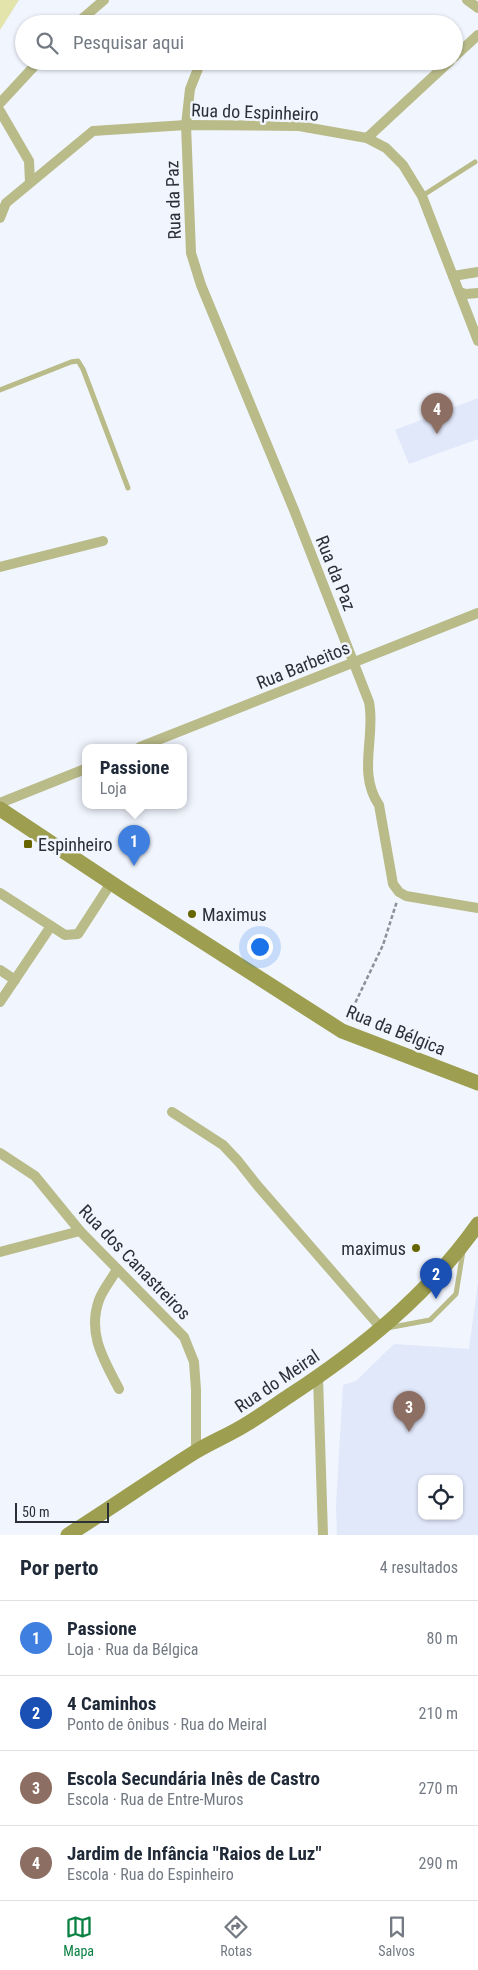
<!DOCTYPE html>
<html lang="pt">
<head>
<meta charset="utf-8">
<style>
  :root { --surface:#fff; --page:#f2f2f3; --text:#1f2937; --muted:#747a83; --line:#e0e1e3; --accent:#0b8043 }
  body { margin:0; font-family:"Roboto Condensed",sans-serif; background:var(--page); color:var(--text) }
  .controls { position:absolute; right:15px; bottom:15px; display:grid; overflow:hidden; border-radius:10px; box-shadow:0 1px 4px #0004 }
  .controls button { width:45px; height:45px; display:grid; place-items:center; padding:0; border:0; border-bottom:1px solid var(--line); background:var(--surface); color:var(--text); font:25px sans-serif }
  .scale { position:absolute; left:15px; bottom:12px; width:94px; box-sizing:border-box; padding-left:5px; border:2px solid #2b2f37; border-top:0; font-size:14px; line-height:18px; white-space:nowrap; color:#2b2f37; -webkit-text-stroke:4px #f1f5fe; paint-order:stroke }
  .you { position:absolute; left:259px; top:946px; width:18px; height:18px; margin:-12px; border:4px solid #fff; border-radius:50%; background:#1a73e8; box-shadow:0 0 0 8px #1a73e833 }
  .badge { display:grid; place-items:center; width:32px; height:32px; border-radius:50%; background:var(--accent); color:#fff; font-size:16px; font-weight:700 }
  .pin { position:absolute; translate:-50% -41px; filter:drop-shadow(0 1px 2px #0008) }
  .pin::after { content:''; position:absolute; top:26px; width:18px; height:15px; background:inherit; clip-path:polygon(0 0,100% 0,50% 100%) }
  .popup { position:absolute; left:82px; top:744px; width:105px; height:65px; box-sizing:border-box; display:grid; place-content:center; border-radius:10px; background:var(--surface); filter:drop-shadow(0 1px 4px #0005); font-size:16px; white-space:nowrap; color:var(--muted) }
  .popup b { font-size:19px; color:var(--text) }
  .popup::after { content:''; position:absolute; left:50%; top:100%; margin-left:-10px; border:10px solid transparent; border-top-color:var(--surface) }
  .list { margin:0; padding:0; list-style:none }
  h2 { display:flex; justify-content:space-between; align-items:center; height:65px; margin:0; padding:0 20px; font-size:21px }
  h2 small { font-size:16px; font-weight:400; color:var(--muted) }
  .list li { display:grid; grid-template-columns:32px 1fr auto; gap:15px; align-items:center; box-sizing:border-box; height:75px; padding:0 20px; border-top:1px solid var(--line) }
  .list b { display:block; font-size:19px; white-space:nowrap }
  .list p { margin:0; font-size:16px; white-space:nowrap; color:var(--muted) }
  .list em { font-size:16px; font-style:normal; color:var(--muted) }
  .icon { flex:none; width:28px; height:28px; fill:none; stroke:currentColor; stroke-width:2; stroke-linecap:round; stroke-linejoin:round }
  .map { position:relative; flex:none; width:478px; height:1535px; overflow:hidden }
  .search { position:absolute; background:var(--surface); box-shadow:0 1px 4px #0004; left:15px; right:15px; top:15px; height:55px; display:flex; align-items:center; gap:12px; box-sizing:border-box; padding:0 18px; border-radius:28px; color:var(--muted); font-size:19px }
  .sheet { height:365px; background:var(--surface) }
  nav { display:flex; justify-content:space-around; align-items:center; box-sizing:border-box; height:70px; border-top:1px solid var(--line); background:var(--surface); font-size:14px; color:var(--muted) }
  nav a { display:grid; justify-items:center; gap:2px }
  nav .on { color:var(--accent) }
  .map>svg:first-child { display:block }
</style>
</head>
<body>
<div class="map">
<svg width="478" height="1535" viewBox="0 0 478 1535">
  <rect width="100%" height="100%" fill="#f1f5fe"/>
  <g fill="#e1e8fa" fill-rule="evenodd">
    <path d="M478,398V439L409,464L395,430Z"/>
    <path d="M478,1282V1535H337L336,1506L343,1385L356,1381L394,1344L469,1349ZM422,1479H459V1516H422Z"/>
  </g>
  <path fill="#e2e4ab" d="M0,0H19L0,30Z"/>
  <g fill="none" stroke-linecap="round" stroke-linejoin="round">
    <path stroke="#8c9098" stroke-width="2.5" stroke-dasharray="4 2.5" stroke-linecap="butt" d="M347,1020L383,945L397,901"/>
    <g stroke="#b9bb89" stroke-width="5">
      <path d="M422,196L475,162"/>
      <path d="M0,390L71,362L78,361L83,369L128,488"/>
      <path d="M387,1328L430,1320L456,1294L463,1251"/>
    </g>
    <g stroke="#b9bb89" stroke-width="10">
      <path d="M467,0L478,8"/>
      <path d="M76,24L104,0"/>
      <path d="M454,57L478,35"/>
      <path d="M201,61L190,89L186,125L191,253L201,285L294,510L369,702C376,736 357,773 379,805L393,884L399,892L406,896L478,908"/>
      <path d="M0,103L39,61"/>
      <path d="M0,111L29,161L30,182"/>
      <path d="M367,138L450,61"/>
      <path d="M0,218L6,203L93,131L186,125L299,126L367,138L386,148L403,165L422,196L478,341"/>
      <path d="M453,276L478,272"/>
      <path d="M459,292L466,294L478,293"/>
      <path d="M0,567L103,541"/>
      <path d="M140,747L478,613"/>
      <path d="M0,803L85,769"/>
      <path d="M0,893L65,935L78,934L111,883"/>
      <path d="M0,970L15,980"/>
      <path d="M0,1002L51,926"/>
      <path d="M172,1112L223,1145L238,1161L257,1185L382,1329"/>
      <path d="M0,1153L35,1176L80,1231L184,1337L194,1362L196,1390V1451"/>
      <path d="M0,1252L80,1231"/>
      <path d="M117,1269C112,1279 103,1289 99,1300C87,1334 104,1360 119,1389"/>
      <path d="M318,1377L323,1535"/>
    </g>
    <g stroke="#9d9e4f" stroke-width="15">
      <path d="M0,809L125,892L342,1031L478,1083"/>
      <path d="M68,1535C111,1508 152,1479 195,1452C211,1442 229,1435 245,1425C260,1416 274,1406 289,1396C361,1349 428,1295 478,1224"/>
    </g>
  </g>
  <g fill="#666500" stroke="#f1f5fe" stroke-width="2">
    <rect x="23" y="839" width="10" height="10" rx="2.5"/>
    <circle cx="192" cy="914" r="5"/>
    <circle cx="416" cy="1248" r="5"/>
  </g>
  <g text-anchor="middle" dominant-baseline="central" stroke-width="5" stroke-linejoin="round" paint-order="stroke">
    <g font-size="18" fill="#2b2f37" stroke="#f1f5fe">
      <text transform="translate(255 112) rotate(2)">Rua do Espinheiro</text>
      <text transform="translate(173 200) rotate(-92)">Rua da Paz</text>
      <text transform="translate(336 573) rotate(68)">Rua da Paz</text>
      <text transform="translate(303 665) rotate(-22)">Rua Barbeitos</text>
      <text transform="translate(396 1030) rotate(22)">Rua da Bélgica</text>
      <text transform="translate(135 1262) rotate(46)">Rua dos Canastreiros</text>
      <text transform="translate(277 1381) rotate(-34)">Rua do Meiral</text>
    </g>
    <g font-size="18" fill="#2b2f37" stroke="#f1f5fe" text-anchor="start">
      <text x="38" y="844">Espinheiro</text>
      <text x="202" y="914">Maximus</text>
      <text x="406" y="1248" text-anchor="end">maximus</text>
    </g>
  </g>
</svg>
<div class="controls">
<button><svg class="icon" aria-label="locate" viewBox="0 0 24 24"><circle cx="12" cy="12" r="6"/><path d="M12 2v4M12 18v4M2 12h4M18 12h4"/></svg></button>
</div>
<div class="scale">50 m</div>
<div class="you"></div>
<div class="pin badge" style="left:134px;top:866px;background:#3f7fe0">1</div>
<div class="popup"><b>Passione</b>Loja</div>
<div class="pin badge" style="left:436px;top:1299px;background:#1a4fb4">2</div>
<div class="pin badge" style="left:409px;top:1432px;background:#8d6e63">3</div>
<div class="pin badge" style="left:437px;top:434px;background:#8d6e63">4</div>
<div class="search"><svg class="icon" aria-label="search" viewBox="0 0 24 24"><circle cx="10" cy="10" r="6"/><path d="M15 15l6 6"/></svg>Pesquisar aqui</div>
</div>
<section class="sheet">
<h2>Por perto<small>4 resultados</small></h2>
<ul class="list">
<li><span class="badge" style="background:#3f7fe0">1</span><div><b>Passione</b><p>Loja · Rua da Bélgica</p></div><em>80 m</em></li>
<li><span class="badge" style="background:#1a4fb4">2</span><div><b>4 Caminhos</b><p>Ponto de ônibus · Rua do Meiral</p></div><em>210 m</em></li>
<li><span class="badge" style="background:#8d6e63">3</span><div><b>Escola Secundária Inês de Castro</b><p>Escola · Rua de Entre-Muros</p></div><em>270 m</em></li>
<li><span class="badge" style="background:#8d6e63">4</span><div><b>Jardim de Infância &quot;Raios de Luz&quot;</b><p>Escola · Rua do Espinheiro</p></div><em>290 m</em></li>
</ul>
</section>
<nav>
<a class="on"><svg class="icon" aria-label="map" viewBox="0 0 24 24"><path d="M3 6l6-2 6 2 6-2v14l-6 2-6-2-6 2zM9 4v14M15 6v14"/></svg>Mapa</a>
<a><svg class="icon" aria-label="directions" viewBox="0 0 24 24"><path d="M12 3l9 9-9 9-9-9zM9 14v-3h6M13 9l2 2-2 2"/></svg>Rotas</a>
<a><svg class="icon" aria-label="saved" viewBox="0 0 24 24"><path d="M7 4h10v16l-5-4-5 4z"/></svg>Salvos</a>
</nav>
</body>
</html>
